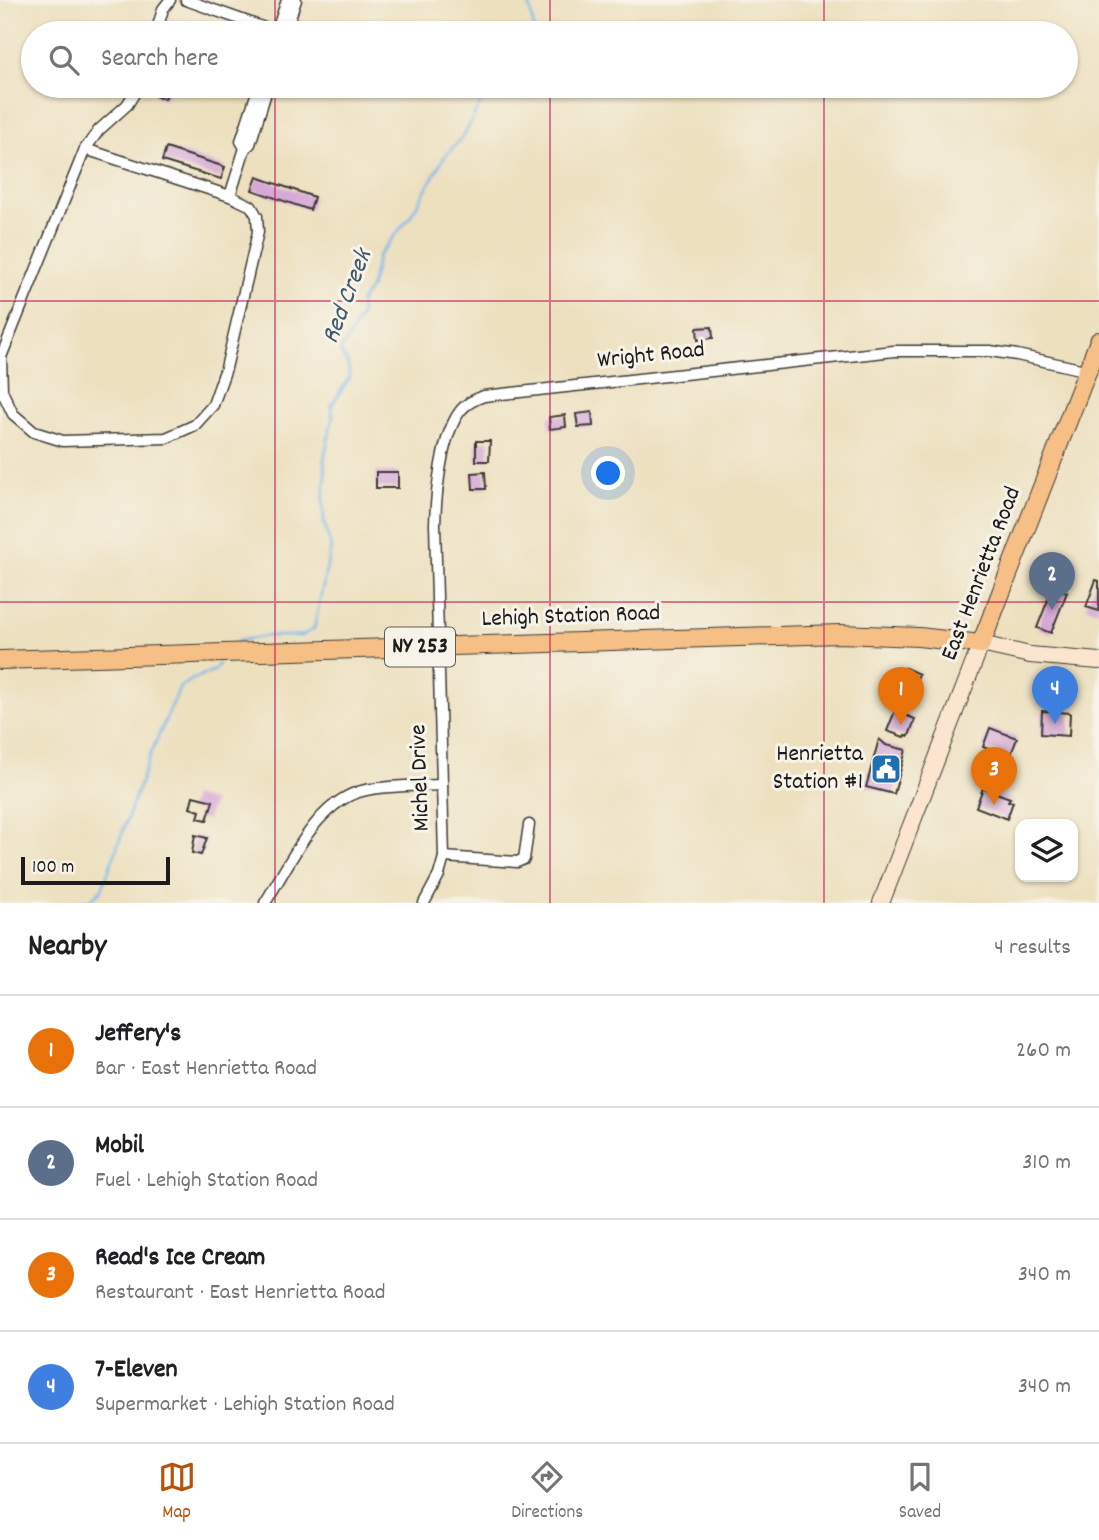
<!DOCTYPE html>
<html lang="en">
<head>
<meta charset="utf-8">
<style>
  :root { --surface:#fff; --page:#f2f2f2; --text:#202124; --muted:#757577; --line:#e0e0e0; --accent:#b45309 }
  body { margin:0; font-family:Dekko,sans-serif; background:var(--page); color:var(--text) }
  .controls { position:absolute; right:21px; bottom:21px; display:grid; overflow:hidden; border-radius:14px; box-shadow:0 2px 5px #0004 }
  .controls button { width:63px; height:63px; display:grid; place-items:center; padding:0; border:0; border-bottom:2px solid var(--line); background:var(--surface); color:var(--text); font:35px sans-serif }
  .scale { position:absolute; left:21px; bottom:18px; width:149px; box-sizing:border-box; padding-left:7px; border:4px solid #1c1c1c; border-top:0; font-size:19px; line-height:24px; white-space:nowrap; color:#1c1c1c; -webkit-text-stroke:5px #f7f3e8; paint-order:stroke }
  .you { position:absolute; left:609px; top:474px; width:24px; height:24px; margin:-18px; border:5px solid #fff; border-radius:50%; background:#1a73e8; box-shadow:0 0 0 10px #1a73e833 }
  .badge { display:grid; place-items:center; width:46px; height:46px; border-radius:50%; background:var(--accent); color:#fff; font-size:23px; font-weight:700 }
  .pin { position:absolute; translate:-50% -58px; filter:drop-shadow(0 2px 4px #0008) }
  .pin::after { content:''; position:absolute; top:37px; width:24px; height:21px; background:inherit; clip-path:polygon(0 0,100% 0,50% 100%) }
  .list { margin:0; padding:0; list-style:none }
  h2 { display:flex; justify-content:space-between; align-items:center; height:91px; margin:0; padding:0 28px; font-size:30px }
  h2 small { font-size:23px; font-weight:400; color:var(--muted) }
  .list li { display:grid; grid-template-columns:46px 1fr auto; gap:21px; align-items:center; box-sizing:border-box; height:112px; padding:0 28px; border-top:2px solid var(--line) }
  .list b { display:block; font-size:26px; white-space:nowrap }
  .list p { margin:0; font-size:23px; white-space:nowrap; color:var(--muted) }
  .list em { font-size:23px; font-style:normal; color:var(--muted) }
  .icon { flex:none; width:38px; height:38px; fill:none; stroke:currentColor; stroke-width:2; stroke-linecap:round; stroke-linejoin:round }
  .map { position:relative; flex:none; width:1099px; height:903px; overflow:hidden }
  .search { position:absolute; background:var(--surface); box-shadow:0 2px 5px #0004; left:21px; right:21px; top:21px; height:77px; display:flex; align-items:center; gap:18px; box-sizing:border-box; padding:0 24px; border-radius:38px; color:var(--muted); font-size:26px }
  .sheet { height:539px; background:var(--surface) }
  nav { display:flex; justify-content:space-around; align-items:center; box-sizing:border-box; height:98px; border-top:2px solid var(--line); background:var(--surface); font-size:19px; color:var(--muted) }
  nav a { display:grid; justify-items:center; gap:4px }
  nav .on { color:var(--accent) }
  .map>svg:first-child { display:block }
</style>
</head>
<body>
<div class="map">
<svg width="1099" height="903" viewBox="0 0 1099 903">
  <rect width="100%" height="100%" fill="#f7f3e8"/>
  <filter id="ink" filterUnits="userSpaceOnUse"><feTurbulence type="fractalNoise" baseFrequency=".0143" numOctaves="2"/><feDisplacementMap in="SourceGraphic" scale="14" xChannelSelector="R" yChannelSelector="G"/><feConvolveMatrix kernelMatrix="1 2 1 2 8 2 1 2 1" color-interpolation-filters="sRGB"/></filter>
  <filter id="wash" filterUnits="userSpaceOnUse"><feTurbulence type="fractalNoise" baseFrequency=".00686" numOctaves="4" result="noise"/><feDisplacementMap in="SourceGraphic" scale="28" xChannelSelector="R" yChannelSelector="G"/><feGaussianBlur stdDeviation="1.57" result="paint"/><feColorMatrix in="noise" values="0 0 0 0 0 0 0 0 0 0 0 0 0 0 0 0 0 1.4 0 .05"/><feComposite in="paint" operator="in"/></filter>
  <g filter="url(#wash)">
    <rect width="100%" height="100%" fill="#ede0bf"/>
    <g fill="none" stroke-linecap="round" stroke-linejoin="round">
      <g stroke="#76b5ea" stroke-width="2.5">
        <path d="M526,0L530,7L534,30L532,33"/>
        <path d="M235,645L238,641L267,636H301L314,629L331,547L324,522L323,501L326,478L324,458L333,417L331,406L350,377L348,364L340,352L361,315L360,302L370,289L378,256L410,217L445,156L465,134L489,86"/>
        <path d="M87,903L102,889L151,753L180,687L195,678L213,671L219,664"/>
      </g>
    </g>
    <g id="blocks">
      <g fill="#d7a8d6">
        <path d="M159,86H170L165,99L155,96Z"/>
        <path d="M166,148L225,167L221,179L162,161Z"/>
        <path d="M257,177L314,197L310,210L252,190Z"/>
        <path d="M712,327L713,338L698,340L697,328Z"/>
        <path d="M592,412L593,426L578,427L576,414Z"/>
        <path d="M565,415L566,427L550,429L549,417Z"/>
        <path d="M476,441H490L489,461H476Z"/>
        <rect x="376" y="472" width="22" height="16"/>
        <path d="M485,472L486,489H473L472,473Z"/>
        <path d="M1096,580L1099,581V611L1086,607Z"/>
        <path d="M1053,587L1067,592L1051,633L1037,628Z"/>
        <path d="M905,668L919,674L909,696L895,690Z"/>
        <path d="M895,711L915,719L909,736L905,735L904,737L887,731Z"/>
        <path d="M1042,711L1070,713L1069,736L1041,734Z"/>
        <path d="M990,728L1017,738L1010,757L983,747Z"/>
        <path d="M879,739L886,745L906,750L894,794L866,787Z"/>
        <path d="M983,788L1010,798L1008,801L1013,802L1007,819L976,807Z"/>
        <path d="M193,796L213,801L207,820L198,818L200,811L190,808Z"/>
        <path d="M195,835L207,838L201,855L192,853Z"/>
      </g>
    </g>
  </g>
  <g filter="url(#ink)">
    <use href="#blocks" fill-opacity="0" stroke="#3b3934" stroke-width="2"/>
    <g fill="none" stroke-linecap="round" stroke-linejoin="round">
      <g stroke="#3b3934" stroke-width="13">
        <g id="street">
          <path d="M186,0L276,32"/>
          <path d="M156,33L163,9L170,0"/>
          <path d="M276,33L287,0"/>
          <path d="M285,33L296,0"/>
          <path d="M259,86L241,141L245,148L250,144L268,86"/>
          <path d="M85,149L230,196L251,206L257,216L258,232L226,368L213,405L195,425L166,438L63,441L34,432L13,414L2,391L1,357L85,149L99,130L127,105L139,86"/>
          <path d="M230,196L245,148"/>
          <path d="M444,857L517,862L524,859L529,825"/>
          <path d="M265,903C290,864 317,799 366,790C391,785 417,786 442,785"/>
          <path d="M424,903L439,875L444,857L435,524C436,494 441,435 461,410C467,403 475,399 484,396L894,351H990L1017,355L1089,371"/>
        </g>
      </g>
      <g stroke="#3b3934" stroke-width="18">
        <path id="secondary" d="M881,903L981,644L1030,655L1099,661"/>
      </g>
      <g stroke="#3b3934" stroke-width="20">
        <path id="primary" d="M0,660L840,634L919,637L981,644L1099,341"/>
      </g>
      <use href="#street" stroke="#fff" stroke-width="10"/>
      <use href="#secondary" stroke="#fbe5cf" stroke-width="16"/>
      <use href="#primary" stroke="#f5bf86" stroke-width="18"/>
    </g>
  </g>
  <path fill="none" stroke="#c2185b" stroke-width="2" stroke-opacity="0.55" d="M275,0V33M550,0V33M824,0V33M275,86V903M550,86V903M824,86V903M0,301H1099M0,602H1099"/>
  <defs>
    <g id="civic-square" transform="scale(1.575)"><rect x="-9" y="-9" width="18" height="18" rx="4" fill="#1f6fb2" stroke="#f7f3e8"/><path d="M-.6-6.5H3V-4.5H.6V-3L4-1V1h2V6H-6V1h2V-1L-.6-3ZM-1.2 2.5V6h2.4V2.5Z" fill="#fff"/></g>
  </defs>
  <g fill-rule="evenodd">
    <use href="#civic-square" x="886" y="769"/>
  </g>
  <g text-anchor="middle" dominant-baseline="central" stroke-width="6" stroke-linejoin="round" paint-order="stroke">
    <rect fill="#f7f3e8" stroke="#5e5c59" stroke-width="2" x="385" y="627.5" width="70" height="39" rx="5"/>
    <g font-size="23" font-weight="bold" fill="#1c1c1c">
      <text x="420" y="647">NY 253</text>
    </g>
    <g font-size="24" fill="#1c1c1c" stroke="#f7f3e8">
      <text transform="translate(651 356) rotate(-6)">Wright Road</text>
      <text transform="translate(982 574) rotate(-69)">East Henrietta Road</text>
      <text transform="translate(571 617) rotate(-2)">Lehigh Station Road</text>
      <text transform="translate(421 778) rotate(-92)">Michel Drive</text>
    </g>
    <g font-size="24" fill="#1c1c1c" stroke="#f7f3e8" text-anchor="end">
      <text x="863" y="755">Henrietta<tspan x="863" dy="28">Station #1</tspan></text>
    </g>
    <g font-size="26" font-style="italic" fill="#40596e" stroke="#f7f3e8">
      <text transform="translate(348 297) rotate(-69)">Red Creek</text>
    </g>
  </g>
</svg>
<div class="controls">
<button><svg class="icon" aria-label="layers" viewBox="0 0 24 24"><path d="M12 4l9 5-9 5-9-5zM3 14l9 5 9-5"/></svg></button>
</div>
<div class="scale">100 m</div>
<div class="you"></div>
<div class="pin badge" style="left:901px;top:725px;background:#e8710a">1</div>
<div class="pin badge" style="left:1052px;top:610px;background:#5c6f8a">2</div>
<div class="pin badge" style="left:994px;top:805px;background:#e8710a">3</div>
<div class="pin badge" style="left:1055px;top:724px;background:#3f7fe0">4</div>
<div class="search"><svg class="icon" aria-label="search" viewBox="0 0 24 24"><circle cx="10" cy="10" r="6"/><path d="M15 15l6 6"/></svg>Search here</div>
</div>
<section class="sheet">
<h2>Nearby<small>4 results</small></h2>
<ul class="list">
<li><span class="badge" style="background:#e8710a">1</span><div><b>Jeffery's</b><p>Bar · East Henrietta Road</p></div><em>260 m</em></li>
<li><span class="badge" style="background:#5c6f8a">2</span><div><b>Mobil</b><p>Fuel · Lehigh Station Road</p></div><em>310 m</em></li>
<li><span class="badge" style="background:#e8710a">3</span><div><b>Read's Ice Cream</b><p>Restaurant · East Henrietta Road</p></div><em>340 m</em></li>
<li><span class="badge" style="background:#3f7fe0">4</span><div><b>7-Eleven</b><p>Supermarket · Lehigh Station Road</p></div><em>340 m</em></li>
</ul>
</section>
<nav>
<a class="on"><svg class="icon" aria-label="map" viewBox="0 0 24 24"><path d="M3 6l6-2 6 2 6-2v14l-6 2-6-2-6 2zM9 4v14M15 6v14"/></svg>Map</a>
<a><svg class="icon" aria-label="directions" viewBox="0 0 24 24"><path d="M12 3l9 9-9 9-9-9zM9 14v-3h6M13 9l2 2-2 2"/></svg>Directions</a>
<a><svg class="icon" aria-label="saved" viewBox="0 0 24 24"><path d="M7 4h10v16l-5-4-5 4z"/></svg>Saved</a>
</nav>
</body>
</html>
